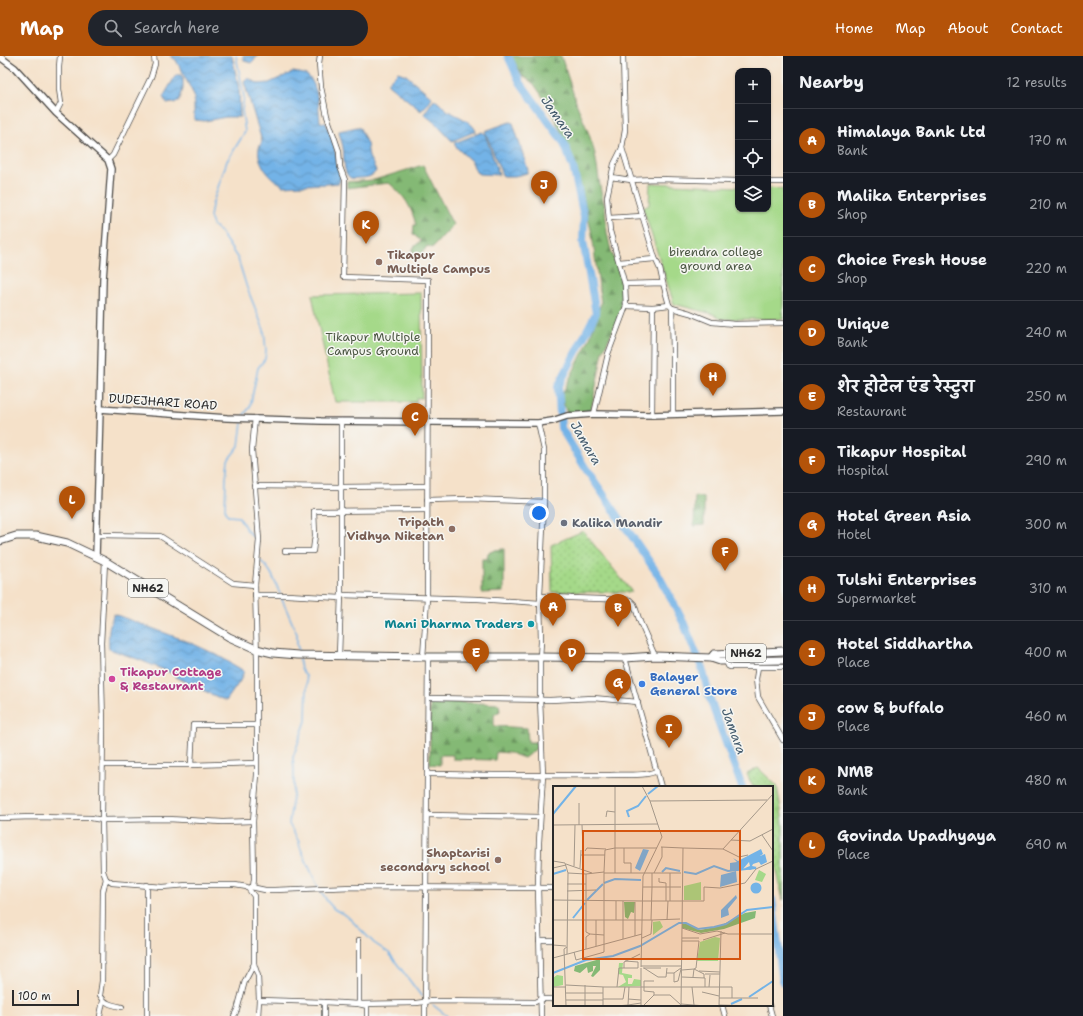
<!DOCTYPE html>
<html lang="en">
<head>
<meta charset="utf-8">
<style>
  :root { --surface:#171b24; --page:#20242c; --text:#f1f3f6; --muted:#9ea1a6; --line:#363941; --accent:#b45309 }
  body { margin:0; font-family:"Shantell Sans","Playpen Sans Deva",sans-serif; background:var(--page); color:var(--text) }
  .controls { position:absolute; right:12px; top:12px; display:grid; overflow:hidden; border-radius:8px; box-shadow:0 1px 3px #0004 }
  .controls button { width:36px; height:36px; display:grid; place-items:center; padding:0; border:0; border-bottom:1px solid var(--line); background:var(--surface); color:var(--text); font:20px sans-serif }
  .scale { position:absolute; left:12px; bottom:10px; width:67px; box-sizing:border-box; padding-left:4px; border:2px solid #2b2b2b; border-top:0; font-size:11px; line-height:14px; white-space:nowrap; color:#2b2b2b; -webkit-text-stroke:3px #f6f6f2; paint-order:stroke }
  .you { position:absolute; left:539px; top:457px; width:14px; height:14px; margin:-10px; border:3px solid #fff; border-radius:50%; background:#1a73e8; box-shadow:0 0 0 6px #1a73e833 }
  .badge { display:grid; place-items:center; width:26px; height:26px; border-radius:50%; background:var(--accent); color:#fff; font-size:13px; font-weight:700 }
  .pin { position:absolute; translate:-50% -33px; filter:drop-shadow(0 1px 2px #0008) }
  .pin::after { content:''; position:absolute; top:21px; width:14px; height:12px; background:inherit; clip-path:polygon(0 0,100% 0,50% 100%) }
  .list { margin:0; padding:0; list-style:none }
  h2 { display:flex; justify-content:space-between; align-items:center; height:52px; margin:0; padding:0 16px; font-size:17px }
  h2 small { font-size:13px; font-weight:400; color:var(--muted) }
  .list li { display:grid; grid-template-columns:26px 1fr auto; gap:12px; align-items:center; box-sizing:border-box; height:64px; padding:0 16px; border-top:1px solid var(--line) }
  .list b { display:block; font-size:15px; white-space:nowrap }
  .list p { margin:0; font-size:13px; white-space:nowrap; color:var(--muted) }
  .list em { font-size:13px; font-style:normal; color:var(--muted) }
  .icon { flex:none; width:22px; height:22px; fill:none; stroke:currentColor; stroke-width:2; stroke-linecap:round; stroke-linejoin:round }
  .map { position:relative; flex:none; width:783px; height:960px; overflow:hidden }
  header { display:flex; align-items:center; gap:24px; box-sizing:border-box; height:56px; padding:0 20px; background:var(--accent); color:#fff }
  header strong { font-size:19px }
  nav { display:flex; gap:22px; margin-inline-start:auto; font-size:14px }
  .search { width:280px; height:36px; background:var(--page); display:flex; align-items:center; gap:10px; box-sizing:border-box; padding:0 14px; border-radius:22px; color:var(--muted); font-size:15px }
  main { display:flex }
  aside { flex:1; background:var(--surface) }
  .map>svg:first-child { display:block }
</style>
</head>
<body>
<header>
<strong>Map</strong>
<div class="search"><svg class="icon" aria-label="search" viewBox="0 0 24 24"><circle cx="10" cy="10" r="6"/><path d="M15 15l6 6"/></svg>Search here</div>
<nav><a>Home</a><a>Map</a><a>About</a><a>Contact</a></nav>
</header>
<main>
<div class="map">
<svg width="783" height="960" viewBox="0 0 783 960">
  <defs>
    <pattern id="grass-dots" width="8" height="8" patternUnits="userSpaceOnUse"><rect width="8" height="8" fill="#a5d989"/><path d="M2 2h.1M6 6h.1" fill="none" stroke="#8eba76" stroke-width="1.8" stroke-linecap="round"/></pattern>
    <pattern id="forest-firs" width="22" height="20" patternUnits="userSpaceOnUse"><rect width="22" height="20" fill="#84b975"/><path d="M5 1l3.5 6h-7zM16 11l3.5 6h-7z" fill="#6c9760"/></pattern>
    <pattern id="water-waves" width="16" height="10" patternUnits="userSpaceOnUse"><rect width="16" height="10" fill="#73b3e7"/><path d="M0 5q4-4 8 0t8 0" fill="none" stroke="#5f92bb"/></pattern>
  </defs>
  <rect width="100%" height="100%" fill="#f6f6f2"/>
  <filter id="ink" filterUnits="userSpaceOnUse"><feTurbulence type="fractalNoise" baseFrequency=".025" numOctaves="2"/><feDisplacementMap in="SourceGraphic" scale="8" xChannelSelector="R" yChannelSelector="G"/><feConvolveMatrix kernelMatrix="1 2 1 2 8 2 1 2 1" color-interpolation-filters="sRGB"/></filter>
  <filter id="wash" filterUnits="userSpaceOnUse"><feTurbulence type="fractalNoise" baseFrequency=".012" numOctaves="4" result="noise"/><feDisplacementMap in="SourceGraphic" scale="16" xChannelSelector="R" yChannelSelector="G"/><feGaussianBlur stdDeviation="0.9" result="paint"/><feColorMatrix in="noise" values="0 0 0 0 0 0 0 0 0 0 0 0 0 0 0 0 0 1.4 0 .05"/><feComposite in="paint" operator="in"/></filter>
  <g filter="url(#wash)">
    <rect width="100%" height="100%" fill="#f5e1c9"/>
    <g fill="url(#grass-dots)" stroke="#68825a">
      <path d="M583,475L632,536H552L551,489Z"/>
      <path d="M758,712L777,730L783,766V844L772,792V731H753L747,718Z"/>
    </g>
    <g fill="url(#forest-firs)" stroke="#587250">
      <path d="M511,0H561L577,49L589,78L595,98L601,136L605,151L607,177L611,194L620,219L623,242L617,266L603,295L591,355L567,358L561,340L590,282L601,247L592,178L580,127L573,103L559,71L547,47L534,28L522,19Z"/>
      <path d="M423,109L453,169L432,192L427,190L421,199H416L412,195L414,191L421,185L413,178L414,169H416C411,150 405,140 389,127L347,132V126L374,124Z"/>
      <path d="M695,440L704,442V469L694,470Z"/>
      <path d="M503,493H504V536L482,537V503H487L488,497L495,494Z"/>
      <path d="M430,645L499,648L500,655L494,659V670L527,672L528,686H537V692L524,702L510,697L496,696L495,704L453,703V699H440V709L430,708Z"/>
    </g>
    <g fill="#a5d989" stroke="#68825a">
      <path d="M650,127L738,131V153H768V132L783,133V263H721L713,258L674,248L643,152L649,149Z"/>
      <path d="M421,237L422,342H416V346H335L312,239Z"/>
    </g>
    <g fill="url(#water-waves)" stroke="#4f6f89">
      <path d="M170,0H232L239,33L240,61H226L205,65L194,64V39L176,4Z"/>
      <path d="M243,0H258L251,7L244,5Z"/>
      <path d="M293,16C298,17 304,17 308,20C318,28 319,54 320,66L326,67L334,89L338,112L341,120L339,127L327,128L282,130L280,127C269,123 256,104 259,92C260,89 261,88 262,85L244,26L248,22L259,28L269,27Z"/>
      <path d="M398,16L406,19L432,41L428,48L421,55L388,28V26Z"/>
      <path d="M176,19H181L183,21V33L179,46L167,48L163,41Z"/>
      <path d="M434,43C438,46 442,50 447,54C456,60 471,64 476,75L452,85L436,68L424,58Z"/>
      <path d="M510,66L513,67L528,114L527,117L515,120H504L502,119L485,75Z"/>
      <path d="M357,71L360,72L367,88L369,101L375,112L376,115C372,121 366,122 359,122C355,122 351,124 348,120C342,113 345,95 342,87C341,82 339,79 339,75Z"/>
      <path d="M482,76L485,78L499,119L479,118L476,116L472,106L456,91L454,87Z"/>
      <path d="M114,558L189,586L217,599L244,615L240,625L226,645L179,623L169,616L140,604L109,593C108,580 108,570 114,558Z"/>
    </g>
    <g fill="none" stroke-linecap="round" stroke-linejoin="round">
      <g stroke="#73b3e7" stroke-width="1.5">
        <path d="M236,0L244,41L242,54L245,76L227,105L212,149L210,161L213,169L221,177L238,203L247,232L264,274L266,295L265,303L258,312L250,351L244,359"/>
        <path d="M242,367L239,390L228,404L226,422L225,456L229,460L239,461L246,473L254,482L257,489"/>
        <path d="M258,503C271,512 274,523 280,538"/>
        <path d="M281,541L297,578V589L299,595"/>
        <path d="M299,603L301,613L306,620L307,627L306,665L293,701L294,714V731L289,768L299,786L300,791L318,831"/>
        <path d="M321,835L327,845L334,853L347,860L374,887L389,897L422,941"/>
        <path d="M433,949L447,960"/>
      </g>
      <g stroke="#73b3e7" stroke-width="8">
        <path d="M508,0L520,26L564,87L573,111L584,161L583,185L596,257L558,331L561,372L586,413L657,517L671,542L684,568L702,612L710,643L742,731"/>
        <path d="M772,844L783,926"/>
      </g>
    </g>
  </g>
  <g filter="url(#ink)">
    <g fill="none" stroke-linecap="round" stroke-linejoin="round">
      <g stroke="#494643" stroke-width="6">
        <g id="minor">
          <path d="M320,0L319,7L321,31L327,60L339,95L340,111L345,124L343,221L428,224L427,542L423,601"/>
          <path d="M56,57L61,47L59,33V11L60,0"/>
          <path d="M622,92L655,202L660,213L663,227"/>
          <path d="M108,104L113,99L151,21L155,8L154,0"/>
          <path d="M611,121L631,124L656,123L738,125"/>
          <path d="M768,126H783"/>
          <path d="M609,162L642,160"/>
          <path d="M619,206L655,203"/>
          <path d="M625,228L663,227L669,249"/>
          <path d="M626,250L653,251L669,249L671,251"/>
          <path d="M594,358L608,298L626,250L625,229L610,175L607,141L614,108L622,92L625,74L623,0"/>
          <path d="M673,358V297L672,252L690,257L712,266L735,268L783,267"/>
          <path d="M652,359L653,251"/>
          <path d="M538,367L544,394V446L540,540"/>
          <path d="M254,430L341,431L427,430"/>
          <path d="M427,444L469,443L544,446"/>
          <path d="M98,479L160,480L233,527L255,529"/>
          <path d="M285,495H313L315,479L314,455L427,454"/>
          <path d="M105,505L101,587L103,667L102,764L168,763L223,766L253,765"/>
          <path d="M255,539H287L341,542"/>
          <path d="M341,539L478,543L540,547"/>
          <path d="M339,600L341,539V365"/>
          <path d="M625,602L661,731"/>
          <path d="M726,605L728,610L730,611H758L756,623L758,641L783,684"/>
          <path d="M758,611H783"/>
          <path d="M431,642L550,644L593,642L638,646"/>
          <path d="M103,709H191L193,669H257"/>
          <path d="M191,709L256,707"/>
          <path d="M427,718C488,719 549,720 611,719C623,718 646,721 656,715"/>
          <path d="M427,759L540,761"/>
          <path d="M0,762L33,761L91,762L102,764L103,815L106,823L112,827L163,831L187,829H235L247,831L254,840V908L258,920L259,944L324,946L359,948L416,947L432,945L535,946L541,943H554"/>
          <path d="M106,823L103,835L102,925L100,939C105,948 112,949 122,951"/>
          <path d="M251,831L265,834H274L353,831L554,832"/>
          <path d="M253,831L254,823L253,765L257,719V604L255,529L259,484L252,394L255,362"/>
          <path d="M359,884V948L367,950V960"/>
          <path d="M539,884H554"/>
          <path d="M722,949L725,960"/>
          <path d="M769,949L772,960"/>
          <path d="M100,960L103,945"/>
          <path d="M147,960V829"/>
          <path d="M234,960L237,954L245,925L254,908"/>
          <path d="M258,960L259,944"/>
          <path d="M324,960V946"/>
          <path d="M425,960L428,601"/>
          <path d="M541,960L538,831L539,786L543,719L540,643V601L541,586L540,540L571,542L630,544L634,548L640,566L655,600"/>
        </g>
      </g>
      <g stroke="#494643" stroke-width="8">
        <g id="tertiary">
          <path d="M0,1L15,12L56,57L108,104L111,113L103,223L100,353L227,362L321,365L538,367L552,365L567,360L594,358L652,359L783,355"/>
          <path d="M96,501L100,353"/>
        </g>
      </g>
      <g stroke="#494643" stroke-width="9">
        <g id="primary">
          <path d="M0,485L16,480H36L67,487L105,505L229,581L256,593L273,597L298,599L428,601H540L625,602L655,600L711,602L720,605L783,604"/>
          <path d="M711,602L714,598L783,595"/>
        </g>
      </g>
      <use href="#minor" stroke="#fff" stroke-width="4.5"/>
      <use href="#tertiary" stroke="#fff" stroke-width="5.5"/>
      <use href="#primary" stroke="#fff" stroke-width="7"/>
    </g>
  </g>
  <g fill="#8d6e63" stroke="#f6f6f2" stroke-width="1.5">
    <circle cx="379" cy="206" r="4"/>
    <circle cx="452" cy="473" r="4"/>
    <circle cx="498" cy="804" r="4"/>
  </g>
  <circle fill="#6b7280" stroke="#f6f6f2" stroke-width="1.5" cx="564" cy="467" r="4"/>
  <circle fill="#0f9aa8" stroke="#f6f6f2" stroke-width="1.5" cx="531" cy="568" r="4"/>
  <circle fill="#d1479c" stroke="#f6f6f2" stroke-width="1.5" cx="112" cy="623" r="4"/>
  <circle fill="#3f7fe0" stroke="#f6f6f2" stroke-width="1.5" cx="642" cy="628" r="4"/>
  <g text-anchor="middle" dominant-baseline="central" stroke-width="3" stroke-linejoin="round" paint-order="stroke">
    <g fill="#f6f6f2" stroke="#686867" stroke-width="1">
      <rect x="128" y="523" width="40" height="18" rx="3"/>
      <rect x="726" y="588" width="40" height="18" rx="3"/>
    </g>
    <g font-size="11" font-weight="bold" fill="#2b2b2b">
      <text x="148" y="532">NH62</text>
      <text x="746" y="597">NH62</text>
    </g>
    <g font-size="12" fill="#4a5642" stroke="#f6f6f2">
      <text x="716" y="196">birendra college<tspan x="716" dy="14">ground area</tspan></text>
      <text x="373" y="281">Tikapur Multiple<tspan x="373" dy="14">Campus Ground</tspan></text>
    </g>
    <g font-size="12" font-weight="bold" fill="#785e54" stroke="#f6f6f2" text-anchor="end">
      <text x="387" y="199" text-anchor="start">Tikapur<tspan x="387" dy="14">Multiple Campus</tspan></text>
      <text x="444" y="466">Tripath<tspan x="444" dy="14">Vidhya Niketan</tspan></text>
      <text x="490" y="797">Shaptarisi<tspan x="490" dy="14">secondary school</tspan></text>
    </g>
    <g font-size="12" fill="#2b2b2b" stroke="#f6f6f2">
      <text transform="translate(163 346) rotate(4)">DUDEJHARI ROAD</text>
    </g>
    <g font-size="12" font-weight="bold" fill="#5b616d" stroke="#f6f6f2" text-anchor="start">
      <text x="572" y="467">Kalika Mandir</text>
    </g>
    <g font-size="12" font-weight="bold" fill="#0d838f" stroke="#f6f6f2" text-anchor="end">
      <text x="523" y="568">Mani Dharma Traders</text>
    </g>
    <g font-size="12" font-weight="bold" fill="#b23c85" stroke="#f6f6f2" text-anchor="start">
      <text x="120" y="616">Tikapur Cottage<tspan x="120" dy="14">&amp; Restaurant</tspan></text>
    </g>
    <g font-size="12" font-weight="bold" fill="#366cbe" stroke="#f6f6f2" text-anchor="start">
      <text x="650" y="621">Balayer<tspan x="650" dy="14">General Store</tspan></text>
    </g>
    <g font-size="13" font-style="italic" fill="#445b6d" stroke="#f6f6f2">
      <text transform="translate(558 61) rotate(55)">Jamara</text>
      <text transform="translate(586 387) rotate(60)">Jamara</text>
      <text transform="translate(734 675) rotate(70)">Jamara</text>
    </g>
  </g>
  <g transform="translate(553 730)">
    <rect width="220" height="220" fill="#f5e1c9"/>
    <path d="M107,135L110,141L100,149V136ZM66,177H70L69,187L79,189V192H75V198H79L81,193L88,194V200L65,201L73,196L70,189L65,188ZM4,189L10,190V199L0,201V192Z" fill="#a5d989"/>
    <path d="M71,116H82L81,127L78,126L75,133L72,131ZM203,125L202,132L171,143L148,147L129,142V138L132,137L147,144L167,140L192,127ZM47,173V184L40,191L38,190L43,180H40V185L35,187L34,181L27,187L21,185L22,180Z" fill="#84b975"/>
    <path d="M206,84L213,88L209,96L202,94Z" fill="#a5d989"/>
    <path d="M148,96V114H131V100ZM162,151L167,152L165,175H144L147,156Z" fill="#a5d989"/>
    <path d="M90,63L96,64L87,85L82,82ZM208,63L210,68L207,70L212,68L214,76L208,79L206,76L200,78L199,80L204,81L197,84L192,82L197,80L196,76L190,83L177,85V77L184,76L180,72L185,75ZM183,85L184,96L167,101L168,89ZM197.5 102a5.5 5.5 0 1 1 11 0a5.5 5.5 0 1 1-11 0ZM183,109L184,112L175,123L176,129L168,132V124Z" fill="#73b3e7"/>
    <path fill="none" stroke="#73b3e7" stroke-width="2" d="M95,8L105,0M0,28L23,0M76,31L74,25L85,20L93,10M109,86L113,82L127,85M131,86L143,88L161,80L175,85L203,82M0,88L13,84M51,97L62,93L88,94M34,114L50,98M20,132L32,117M0,187L33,174L60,170L87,160L126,137H133L145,143L161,141L173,138L194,124L220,121M196,211L220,195M178,218L189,213"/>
    <path fill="none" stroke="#a4988a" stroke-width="1" d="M97,15L214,14M26,17V39M53,31L54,25L62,26M0,39L105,38M29,39L30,62M209,49L220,65M178,54L197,55L220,43M108,61L130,62M71,62V77H78V87M170,63L186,71L195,69M32,65L34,62L53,63M28,69H52M0,75L12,77L15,87L33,88M13,78L39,87M21,80L22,39M0,82L13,79M27,82L28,64M51,87H128M62,87V62H104M101,87L109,71V61M106,92V96L113,97V115M14,98H33M90,101H128M99,101V87M14,105L43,104M0,114L89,115M70,115V153M89,115H151V101L167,102L192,97L203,83L220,75M117,115V87M0,134H99L98,148L89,152M63,134V115M98,134L99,101M99,134L127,133M114,134L115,115M129,142L147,148L164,145L175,148H220M37,148L33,146V88L51,86L52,64L62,62V0M82,150V116M129,152H146M150,154L172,147M129,155H146L143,182L141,183L151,188V192M51,158V86M0,159L13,160M43,160V134M33,163V151L37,148L51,149M21,166L23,174L48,167L51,166V158M14,168L15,87M0,172L89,148M88,180H129M88,181L90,90L109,51L97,15L89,0M71,182V176L87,168M90,182H108M91,182L105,191H113L114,182M129,184L141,183L140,191M146,185L167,186M114,187H121L128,182M121,187V196L125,195L128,183M152,188H167M129,191L152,192V201M13,199L51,201H179V212M32,199V220M0,201H13M64,201L66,182H85V176L72,175M139,201L141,219M156,201L157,189M149,206L166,210M13,207H50M101,209H117L128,219M166,212H205M50,213H70L72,201M75,213L88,214M13,214H50M128,218L153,220M75,219L88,217M91,219L101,209V206L91,205V195H101M166,219L204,220M13,220L11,163L14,161M50,220V201M63,220L75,219L76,201M88,220V182M128,220L130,62L170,63L220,8M166,220L168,145"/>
    <path fill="#d5540f" fill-opacity="0.15" stroke="#d5540f" stroke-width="2" d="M30,45H187V173H30Z"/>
    <rect width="220" height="220" fill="none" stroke="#2b2b2b" stroke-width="2"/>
  </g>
</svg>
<div class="controls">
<button>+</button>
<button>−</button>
<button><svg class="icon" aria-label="locate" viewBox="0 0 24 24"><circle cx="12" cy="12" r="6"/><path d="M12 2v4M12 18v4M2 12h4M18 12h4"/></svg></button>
<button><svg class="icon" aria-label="layers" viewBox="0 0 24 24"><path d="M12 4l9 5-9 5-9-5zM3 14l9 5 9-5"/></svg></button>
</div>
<div class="scale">100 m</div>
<div class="you"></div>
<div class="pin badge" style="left:553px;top:570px">A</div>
<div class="pin badge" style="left:618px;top:571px">B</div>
<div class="pin badge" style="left:415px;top:380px">C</div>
<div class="pin badge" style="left:572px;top:616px">D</div>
<div class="pin badge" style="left:476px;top:616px">E</div>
<div class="pin badge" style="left:725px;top:515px">F</div>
<div class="pin badge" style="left:618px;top:646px">G</div>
<div class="pin badge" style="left:713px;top:340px">H</div>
<div class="pin badge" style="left:669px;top:692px">I</div>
<div class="pin badge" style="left:544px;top:148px">J</div>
<div class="pin badge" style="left:366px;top:188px">K</div>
<div class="pin badge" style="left:72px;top:463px">L</div>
</div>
<aside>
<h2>Nearby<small>12 results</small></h2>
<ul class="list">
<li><span class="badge">A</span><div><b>Himalaya Bank Ltd</b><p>Bank</p></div><em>170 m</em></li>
<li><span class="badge">B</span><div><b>Malika Enterprises</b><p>Shop</p></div><em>210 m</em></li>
<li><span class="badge">C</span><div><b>Choice Fresh House</b><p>Shop</p></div><em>220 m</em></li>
<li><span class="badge">D</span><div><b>Unique</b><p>Bank</p></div><em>240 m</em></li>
<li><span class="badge">E</span><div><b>शेर होटेल एंड रेस्टुरा</b><p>Restaurant</p></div><em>250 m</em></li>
<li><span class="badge">F</span><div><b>Tikapur Hospital</b><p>Hospital</p></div><em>290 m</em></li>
<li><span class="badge">G</span><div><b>Hotel Green Asia</b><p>Hotel</p></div><em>300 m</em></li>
<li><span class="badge">H</span><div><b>Tulshi Enterprises</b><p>Supermarket</p></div><em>310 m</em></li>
<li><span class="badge">I</span><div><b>Hotel Siddhartha</b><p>Place</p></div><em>400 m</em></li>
<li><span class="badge">J</span><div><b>cow &amp; buffalo</b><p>Place</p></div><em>460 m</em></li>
<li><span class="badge">K</span><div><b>NMB</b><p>Bank</p></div><em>480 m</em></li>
<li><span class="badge">L</span><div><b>Govinda Upadhyaya</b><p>Place</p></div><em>690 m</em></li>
</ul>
</aside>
</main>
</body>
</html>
